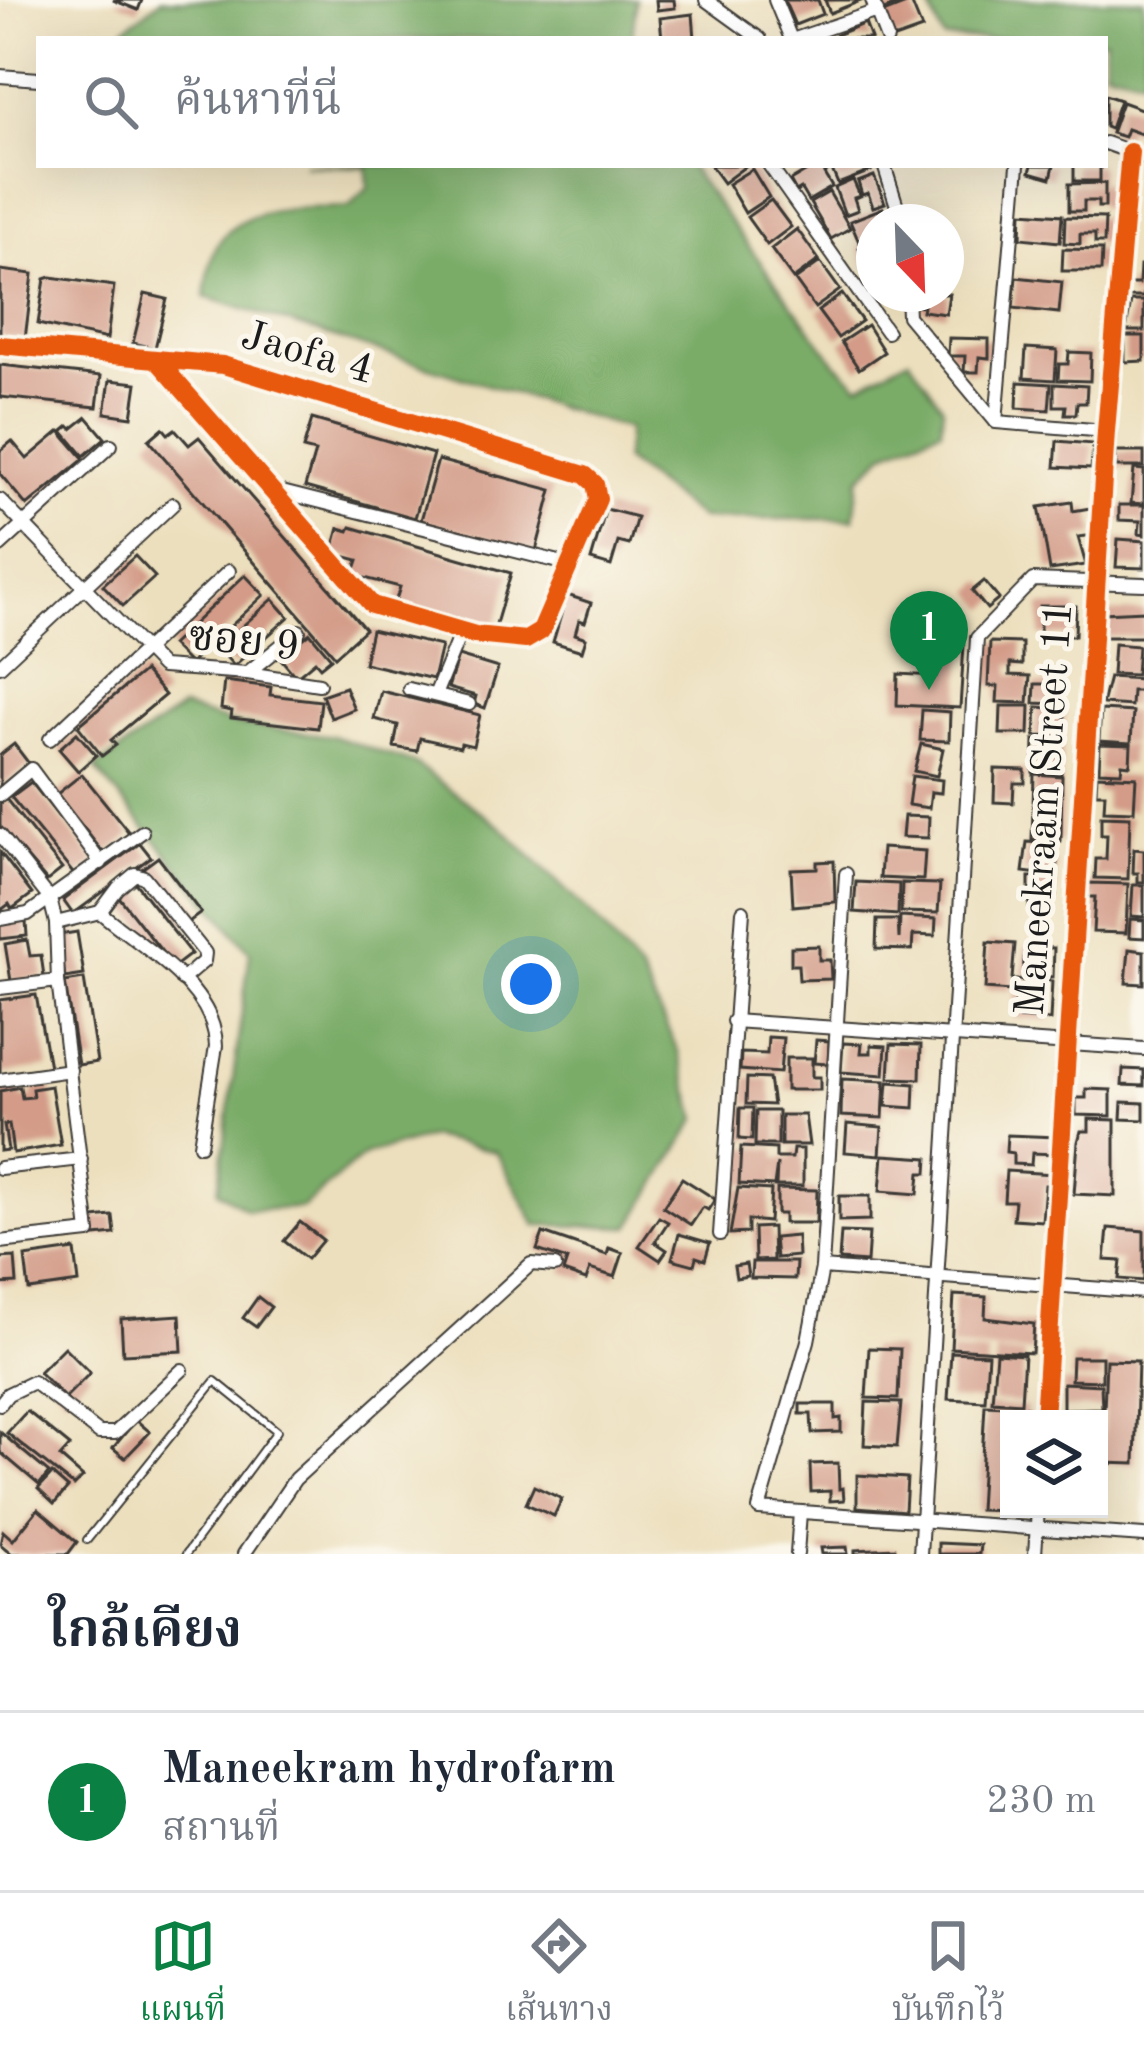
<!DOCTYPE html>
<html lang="th">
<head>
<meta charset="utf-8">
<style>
  :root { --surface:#fff; --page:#f2f2f3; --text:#1f2937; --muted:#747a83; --line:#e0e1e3; --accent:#0b8043 }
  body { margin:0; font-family:"Old Standard TT","Noto Serif Thai",serif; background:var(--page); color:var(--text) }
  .controls { position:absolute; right:36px; bottom:36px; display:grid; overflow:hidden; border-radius:0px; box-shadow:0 12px 48px #0002 }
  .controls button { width:108px; height:108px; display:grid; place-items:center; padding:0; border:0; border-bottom:3px solid var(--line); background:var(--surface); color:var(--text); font:60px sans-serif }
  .compass { position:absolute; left:856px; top:204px; width:108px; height:108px; border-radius:50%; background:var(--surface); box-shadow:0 12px 48px #0002; rotate:157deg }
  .you { position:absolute; left:531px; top:984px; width:42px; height:42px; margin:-30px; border:9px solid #fff; border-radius:50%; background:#1a73e8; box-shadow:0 0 0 18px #1a73e833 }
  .badge { display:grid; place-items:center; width:78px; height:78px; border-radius:50%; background:var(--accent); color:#fff; font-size:39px; font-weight:700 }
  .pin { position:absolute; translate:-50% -99px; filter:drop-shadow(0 3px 6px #0008) }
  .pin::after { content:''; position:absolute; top:63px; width:42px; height:36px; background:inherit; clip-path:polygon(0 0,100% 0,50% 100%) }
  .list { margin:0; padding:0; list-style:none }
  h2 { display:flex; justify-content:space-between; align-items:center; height:156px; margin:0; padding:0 48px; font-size:51px }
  h2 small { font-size:39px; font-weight:400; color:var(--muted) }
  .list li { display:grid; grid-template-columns:78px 1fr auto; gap:36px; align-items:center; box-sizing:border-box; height:180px; padding:0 48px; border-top:3px solid var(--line) }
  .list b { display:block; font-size:45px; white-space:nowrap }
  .list p { margin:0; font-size:39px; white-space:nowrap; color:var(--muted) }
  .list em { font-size:39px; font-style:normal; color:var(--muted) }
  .icon { flex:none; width:66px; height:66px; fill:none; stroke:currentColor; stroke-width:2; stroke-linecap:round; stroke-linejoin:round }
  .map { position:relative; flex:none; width:1144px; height:1554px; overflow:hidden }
  .search { position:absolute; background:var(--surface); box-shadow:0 12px 48px #0002; left:36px; right:36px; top:36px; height:132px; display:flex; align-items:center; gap:30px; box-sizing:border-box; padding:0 42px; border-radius:0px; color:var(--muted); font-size:45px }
  .sheet { height:336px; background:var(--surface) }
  nav { display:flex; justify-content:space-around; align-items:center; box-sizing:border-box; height:168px; border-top:3px solid var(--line); background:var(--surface); font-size:33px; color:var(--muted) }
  nav a { display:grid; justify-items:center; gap:6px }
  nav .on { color:var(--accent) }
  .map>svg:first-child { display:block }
</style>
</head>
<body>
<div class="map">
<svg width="1144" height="1554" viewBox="0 0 1144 1554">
  <rect width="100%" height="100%" fill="#fbf7ec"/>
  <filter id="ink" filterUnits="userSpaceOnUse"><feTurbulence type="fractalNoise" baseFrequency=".00833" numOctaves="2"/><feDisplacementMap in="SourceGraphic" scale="24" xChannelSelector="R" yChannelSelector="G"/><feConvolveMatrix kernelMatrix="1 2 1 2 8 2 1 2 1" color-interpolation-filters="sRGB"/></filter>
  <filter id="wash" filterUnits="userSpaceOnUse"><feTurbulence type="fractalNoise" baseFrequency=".004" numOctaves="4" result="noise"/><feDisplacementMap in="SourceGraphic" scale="48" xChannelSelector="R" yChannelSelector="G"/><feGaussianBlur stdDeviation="2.7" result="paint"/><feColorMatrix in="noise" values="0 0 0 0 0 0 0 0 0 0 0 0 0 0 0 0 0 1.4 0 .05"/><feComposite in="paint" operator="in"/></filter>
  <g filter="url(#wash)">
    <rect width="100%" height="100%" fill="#ecdfbd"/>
    <g fill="#7aac68" stroke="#4b6442" stroke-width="3">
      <path d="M161,0H636L632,39H111Z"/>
      <path d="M926,0H1144V78L1105,69V39H944Z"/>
      <path d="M303,165H688L835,362L859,385L909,358L943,407L941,429L886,452L859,479L854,519H701L624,460L628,429L205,297C207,284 208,271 212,258C229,202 304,209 349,207L368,188L367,167Z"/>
      <path d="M182,708L239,725L332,736L414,763L501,827L596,920L641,973L678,1051L697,1119L630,1227L536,1225L496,1152L431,1137L365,1154L302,1208L247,1210L218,1191L250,952L95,768Z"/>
    </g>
    <g id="blocks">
      <g fill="#d39b88">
        <path d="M113,0H142L138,10Z"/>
        <path d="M656,0H674L675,8L657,10Z"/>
        <path d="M784,0H818L823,14L795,25Z"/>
        <path d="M825,0H863L830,13Z"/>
        <path d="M878,0H908L882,11Z"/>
        <path d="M911,2L922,29L894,39L883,13Z"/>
        <path d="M693,14L695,39H662L660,18Z"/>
        <path d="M865,23L871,39H838L836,35Z"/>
        <path d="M1105,95L1120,100L1110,129L1105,127Z"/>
        <path d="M1122,102L1144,110V135L1127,129L1124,137L1111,133Z"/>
        <path d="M710,165H747L723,183Z"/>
        <path d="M817,165H827L830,170L824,174L832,187L808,201L801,189L796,192L790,181Z"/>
        <path d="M830,165H869L871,171L838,184Z"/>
        <path d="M1032,165H1054L1051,178L1030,172Z"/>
        <rect x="1074" y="165" width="26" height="16"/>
        <path d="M752,169L769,197L745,213L728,184Z"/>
        <path d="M874,176L885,203L873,207L868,193L862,195L858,182Z"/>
        <path d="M853,180L860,196L854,198L858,210L845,215L835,188Z"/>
        <path d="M1105,183V207H1098V201H1084V211H1069V184Z"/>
        <path d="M829,192L850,228L831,239L810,203Z"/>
        <path d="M771,200L791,227L767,245L747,217Z"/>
        <path d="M883,208L888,219L874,222V236L859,242L850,221Z"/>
        <path d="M1022,212L1062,215L1060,242L1021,238Z"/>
        <path d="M1065,217L1105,218L1104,243H1095V234H1080V244L1064,243Z"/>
        <path d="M797,229L819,260L793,279L771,249Z"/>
        <path d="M874,241V264L867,267L859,248Z"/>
        <path d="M946,245H952L951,274H946Z"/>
        <path d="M1063,249L1102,250L1101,271H1062Z"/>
        <path d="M820,262L840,290L815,308L795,280Z"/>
        <path d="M1140,266H1144V297H1128L1129,284H1139Z"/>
        <path d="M0,270L33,274L25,339L0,336Z"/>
        <path d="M51,277L114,286L107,339L38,324L45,279Z"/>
        <path d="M1016,277L1062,282L1059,313L1013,308Z"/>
        <path d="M145,294L167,299L155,348L133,343Z"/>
        <path d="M842,294L862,321L838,338L818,311Z"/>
        <path d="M913,294H949L946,314L922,311L923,306L912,305Z"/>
        <path d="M1131,301H1144V331H1126Z"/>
        <path d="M867,325L884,352L859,369L841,342Z"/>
        <path d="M1125,336H1144V361L1125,362Z"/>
        <path d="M949,338L989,339V358L979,357L978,372H964L965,356H948Z"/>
        <path d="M1026,348L1057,350L1055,380L1024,378Z"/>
        <path d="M1069,352L1091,353L1090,381L1058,380L1059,364H1068Z"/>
        <path d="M0,365L101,376L97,407L0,397Z"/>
        <path d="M110,380L137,383L132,417L105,413Z"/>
        <path d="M1018,382L1051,384L1049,410L1017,408Z"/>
        <path d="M1054,384L1087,386L1086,403H1077L1076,414H1065L1066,406H1054Z"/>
        <path d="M87,417L105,438L84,456L63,431L69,426L72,429Z"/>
        <path d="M312,419L433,454L415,518L305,487L315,452L303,449Z"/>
        <path d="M163,428L168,434L175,429L189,445L199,437L365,629L335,656L149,440Z"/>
        <path d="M60,431L84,459L27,506L0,474V451L12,441L27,459Z"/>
        <path d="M1057,441L1093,444L1091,469L1055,467Z"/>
        <rect x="1116" y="452" width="28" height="15"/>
        <path d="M438,460L552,490L536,551L421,520Z"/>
        <path d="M1134,469L1144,470V504L1131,503Z"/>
        <path d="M1072,502L1073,511L1090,508L1095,535L1078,537L1086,565L1050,570L1039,507Z"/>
        <path d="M1119,505H1144V535L1139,534L1140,521L1119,520Z"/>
        <path d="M606,509L637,517L629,545L618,542L611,566L591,560Z"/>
        <path d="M351,527L511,573L493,634L394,606L400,587L353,575L358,560L332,553L339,528L349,531Z"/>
        <path d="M1118,539L1144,541V568L1116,567Z"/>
        <path d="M135,556L155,577L123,606L103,585Z"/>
        <path d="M245,575L264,595L190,664L171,645Z"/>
        <path d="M984,581L999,599L987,609L972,591Z"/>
        <path d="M567,595L591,603L585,622L579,620L575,634L586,638L582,651L553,642Z"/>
        <path d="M273,599L289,617L234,666L218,648Z"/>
        <path d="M939,603L949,619L932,630L922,615Z"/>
        <path d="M1040,606H1076L1075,636H1040Z"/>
        <path d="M1144,611V637H1102V613Z"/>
        <path d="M371,630L441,646L433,679L364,663Z"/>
        <path d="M310,633L331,658L320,667L315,661L296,677L280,658Z"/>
        <path d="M990,642L1022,643V665L1010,664V675L1030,676L1028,703L997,702L998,686H988Z"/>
        <path d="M938,643L964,645L960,708L897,705L898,674L936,676Z"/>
        <path d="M1114,644L1138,646L1136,675L1112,674Z"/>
        <path d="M458,656L498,668L485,708L474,704L476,696L448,688Z"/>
        <path d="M144,671L165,695L111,740L116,745L102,756L78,726Z"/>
        <path d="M1109,677L1141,679L1140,691H1132L1131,706L1102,704Z"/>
        <path d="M224,681L271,687L270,695L321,701L318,728L231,718L232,711L221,709Z"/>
        <path d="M1035,684H1059V704L1034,703Z"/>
        <path d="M345,687L354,709L331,718L322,695Z"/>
        <path d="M381,691L480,715L473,746L461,743L460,747L420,738L417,751L394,747L398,725L374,719Z"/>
        <path d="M1001,706H1030L1029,734H1000Z"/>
        <path d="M1037,707L1065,709L1064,737L1035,736Z"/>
        <path d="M922,710L950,712L949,741L920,740Z"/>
        <path d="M1101,710L1133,712L1131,743L1099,741Z"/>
        <path d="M77,733L96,755L78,771L59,749Z"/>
        <path d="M1034,740L1063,742L1061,774L1033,772Z"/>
        <path d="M14,744L30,765L0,787V755Z"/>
        <path d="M921,744L943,749L937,776L914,771Z"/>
        <path d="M1100,744L1131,745L1130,765L1122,764L1121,772L1099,771Z"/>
        <path d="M995,769L1025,770V783H1014L1013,803L994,802Z"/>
        <path d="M82,774L131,835L105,855L57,794Z"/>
        <path d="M1034,774L1062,776L1061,841L1032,840Z"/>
        <path d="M1097,775L1136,777L1134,811L1104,810L1105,793H1096Z"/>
        <path d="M912,776L942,780L941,793L931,792L929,808L908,805Z"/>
        <path d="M31,782L95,862L76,877L11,797Z"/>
        <path d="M6,799L62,869L47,881L0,826V804Z"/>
        <path d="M904,816L929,817L928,838L902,837Z"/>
        <path d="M1101,816L1130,817L1128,879L1095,878L1096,859H1106L1107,835H1101Z"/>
        <path d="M1027,842L1051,844L1049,861L1057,862L1056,876L1023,872Z"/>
        <path d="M140,843L151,857L73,914L63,900Z"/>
        <path d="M882,848L925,851L923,880L880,878Z"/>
        <path d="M1134,849L1144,850V882H1138V873H1133Z"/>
        <path d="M0,852L32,894L12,909L9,904L0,911Z"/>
        <path d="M158,857L201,913L186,924L143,868Z"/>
        <path d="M834,861L835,902L793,906L791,869L817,868V862Z"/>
        <path d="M1029,877L1057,878L1056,895L1044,894V908H1029Z"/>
        <path d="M133,880L191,954L174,967L116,893Z"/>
        <path d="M856,882L899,884L898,915L854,912Z"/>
        <path d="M902,883L940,884L938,913L901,912Z"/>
        <path d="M1087,883L1128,884L1126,933L1093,932L1095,897H1086Z"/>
        <path d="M1133,885H1144V917L1131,916Z"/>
        <path d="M900,917L936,919L935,936L913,935L912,950L876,949L877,920H898L899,939Z"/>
        <path d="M1130,919L1144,920V938L1129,937Z"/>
        <path d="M26,921L27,936L0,939V924Z"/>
        <path d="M77,932L84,975L65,978L59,935Z"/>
        <path d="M27,940L30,956L41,955L44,976L11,981L5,944Z"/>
        <path d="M988,942L1015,944L1011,991L985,989Z"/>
        <path d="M819,946V960H830L831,979L799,980L798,965H791V947Z"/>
        <path d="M1025,947L1054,948L1053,977L1023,975Z"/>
        <path d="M1129,949L1144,951V984L1126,983Z"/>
        <path d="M84,979L97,1062L78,1065L65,982Z"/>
        <path d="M1016,980L1052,981L1050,1020L1015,1018Z"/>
        <path d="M36,995L49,1067L0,1074V1000Z"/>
        <path d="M768,1037L783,1038L780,1073L740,1070L741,1053L767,1054Z"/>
        <path d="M816,1040L829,1041L828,1064L814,1063Z"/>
        <path d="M843,1043L862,1044L861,1053H871V1045L886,1046L884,1075L841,1072Z"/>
        <path d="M891,1044L921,1045L920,1079L889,1078Z"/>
        <path d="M786,1058H812V1077H820V1090H786Z"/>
        <path d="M1123,1069L1144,1070V1086L1122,1085Z"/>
        <path d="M747,1078L769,1079L773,1105L746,1104Z"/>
        <path d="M842,1079L885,1081L883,1118L841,1116Z"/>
        <path d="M888,1082L915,1084L914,1108L886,1106Z"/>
        <path d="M51,1086L61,1145L13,1153L9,1124L4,1125L8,1150L0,1151V1091L20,1087L22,1098L33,1097L32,1089Z"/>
        <path d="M1086,1089L1111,1090V1116L1076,1115V1098H1086Z"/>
        <path d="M1122,1102L1144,1103V1120L1121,1119Z"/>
        <path d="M740,1108H753L752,1140L739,1139Z"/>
        <path d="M756,1111H778V1145H755Z"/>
        <path d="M781,1115H805L809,1145H781Z"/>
        <path d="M1089,1119L1115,1120V1196L1074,1194L1078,1142L1081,1131H1089Z"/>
        <path d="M847,1124L882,1127L880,1155L845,1152Z"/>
        <path d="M1007,1135L1057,1137L1056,1154L1032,1153L1031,1165L1013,1164V1153L1006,1152Z"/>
        <path d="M741,1147L776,1149V1158H792L793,1149H803V1186H776L777,1164L774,1186L739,1184Z"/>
        <path d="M883,1155L928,1158L927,1173H920L918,1194L880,1191Z"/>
        <path d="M1006,1171L1053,1174L1052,1185H1045L1042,1221L1013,1219L1015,1201H1004Z"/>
        <path d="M682,1178L715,1199L708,1210L703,1207L691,1225L663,1207Z"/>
        <path d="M738,1188L771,1190L769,1222L748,1220V1233L730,1234Z"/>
        <path d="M777,1189L817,1190L816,1223H784V1214H777Z"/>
        <path d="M839,1196H870V1220L839,1221Z"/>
        <path d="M113,1216L115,1234L95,1236L93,1218Z"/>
        <path d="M659,1217L668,1222L655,1242L667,1250L660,1260L639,1246Z"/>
        <path d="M300,1222L323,1240L307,1259L284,1241Z"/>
        <path d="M772,1227L773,1260L755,1261L754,1228Z"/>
        <path d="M1108,1228L1144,1231V1281L1119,1279L1121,1261L1105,1260Z"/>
        <path d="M841,1232L869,1233L867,1262L839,1260Z"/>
        <path d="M543,1233L607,1255L609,1248L623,1253L615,1277L590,1269L586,1280L563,1272L567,1260L537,1250Z"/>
        <path d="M679,1234L710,1243L705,1260L696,1257L694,1265L672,1259Z"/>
        <path d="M797,1236L798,1256L776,1258L774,1238Z"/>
        <path d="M75,1250L79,1283L29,1290L25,1257Z"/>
        <path d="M15,1257L17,1283L0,1284V1258Z"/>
        <path d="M752,1262H796L795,1279L751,1278Z"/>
        <path d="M746,1264L748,1276L736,1278L734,1266Z"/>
        <path d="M954,1295L986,1297L985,1318L1034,1324L1032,1353L951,1348Z"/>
        <path d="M258,1297L271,1307L256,1327L243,1318Z"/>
        <path d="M180,1315L182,1351L123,1354L121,1319Z"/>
        <path d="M64,1347L90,1373L65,1398L39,1372Z"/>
        <path d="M869,1348L900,1349L898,1399L866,1398Z"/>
        <path d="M951,1352L988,1354L985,1401L948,1399Z"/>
        <path d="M996,1353L1024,1355L1021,1403L992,1401Z"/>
        <path d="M1072,1357H1102V1381L1071,1380Z"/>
        <path d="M1106,1360L1138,1361L1135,1464L1102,1463Z"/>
        <path d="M1063,1383L1101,1385L1102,1408L1063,1409Z"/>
        <path d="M866,1402L901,1403L897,1447L864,1445Z"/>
        <path d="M800,1404H835V1419L841,1418V1432L812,1433L811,1414H800Z"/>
        <path d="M985,1405L1027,1407L1026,1419H1009V1511L979,1510Z"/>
        <path d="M27,1411L70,1446L60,1457L83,1477L74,1486L7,1433Z"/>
        <path d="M136,1420L150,1432L125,1458L113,1448Z"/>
        <path d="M0,1432L49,1473L39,1485L0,1452Z"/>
        <path d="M838,1463L839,1489L843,1488L844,1500L830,1501V1491L811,1492L810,1464Z"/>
        <path d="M52,1474L68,1488L54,1504L38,1489Z"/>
        <path d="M857,1475L907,1478L905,1511L857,1507Z"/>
        <path d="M534,1486L562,1499L554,1516L526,1504Z"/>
        <path d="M38,1509L77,1542L68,1554H12L0,1544L3,1531L13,1540Z"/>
        <path d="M938,1543L980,1545L979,1554H938Z"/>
        <path d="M847,1547L848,1554H822L821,1548Z"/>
        <path d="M895,1548L896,1554H855V1550Z"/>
      </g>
    </g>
  </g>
  <g filter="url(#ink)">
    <use href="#blocks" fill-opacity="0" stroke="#3b3934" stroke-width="3"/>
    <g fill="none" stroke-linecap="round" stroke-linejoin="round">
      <g stroke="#3b3934" stroke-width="10">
        <path id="service" d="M87,1540L215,1381L277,1431L186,1554"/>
      </g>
      <g stroke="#3b3934" stroke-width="16">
        <g id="minor">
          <path d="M706,0L760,39"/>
          <path d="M775,0L791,39"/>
          <path d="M872,0L887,39"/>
          <path d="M795,39L877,11"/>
          <path d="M0,76L39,79"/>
          <path d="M1105,143L1144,157"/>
          <path d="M769,165L887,332"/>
          <path d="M884,165L902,222"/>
          <path d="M907,294L908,316L996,422L1106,431"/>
          <path d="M0,345L223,365L585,475L595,484L598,499L541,631L526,640L475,635L372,605L157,360"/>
          <path d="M996,422L1018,165"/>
          <path d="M270,489L571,565"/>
          <path d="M0,500L162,667L247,673L319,684"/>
          <path d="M0,546L111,445"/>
          <path d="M0,666L173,504"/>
          <path d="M247,673L299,631"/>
          <path d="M409,689L469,704"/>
          <path d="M435,695L462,629"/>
          <path d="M50,739L229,571"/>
          <path d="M0,795L31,769L101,863"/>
          <path d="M0,835L50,899L56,923L58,981L89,1232L0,1242"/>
          <path d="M846,874L822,1268L808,1341L759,1509L1144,1536"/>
          <path d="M100,912L118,888L135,874L144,877L205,953L204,961L182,980"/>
          <path d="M0,919L28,914L142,832"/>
          <path d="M56,923L100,912C140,947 215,986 216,1046L200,1145"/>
          <path d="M0,988L58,981"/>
          <path d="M733,1021L1144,1049"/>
          <path d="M0,1080L70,1070"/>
          <path d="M0,1168L81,1159"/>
          <path d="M720,1234L743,911"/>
          <path d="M822,1268L1144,1292"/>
          <path d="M0,1404L8,1394L33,1382L99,1433H115L182,1370"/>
          <path d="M1044,1419L1106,431L1130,152"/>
          <path d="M244,1554L295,1479L531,1264L555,1266"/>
          <path d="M797,1554L800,1512"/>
          <path d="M920,1554L977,638L1033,580L1144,584"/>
          <path d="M1035,1554L1038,1509"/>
        </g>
      </g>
      <use href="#service" stroke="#fff" stroke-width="6"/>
      <use href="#minor" stroke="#fff" stroke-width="12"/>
      <g stroke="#fbf7ec" stroke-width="26">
        <g id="cycleway">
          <path d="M0,345L223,365L585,475L595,484L598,499L541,631L526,640L475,635L372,605L157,360"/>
          <path d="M1044,1419L1106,431L1130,152"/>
        </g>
      </g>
      <use href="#cycleway" stroke="#e8590c" stroke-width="18"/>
    </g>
  </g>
  <g text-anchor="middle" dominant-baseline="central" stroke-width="10" stroke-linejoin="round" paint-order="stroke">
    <g font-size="42" fill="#1c1c1c" stroke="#fbf7ec">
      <text transform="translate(307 354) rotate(16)">Jaofa 4</text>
      <text transform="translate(244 643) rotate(6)">ซอย 9</text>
      <text transform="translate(1046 809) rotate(-86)">Maneekraam Street 11</text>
    </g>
  </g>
</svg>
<div class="controls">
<button><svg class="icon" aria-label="layers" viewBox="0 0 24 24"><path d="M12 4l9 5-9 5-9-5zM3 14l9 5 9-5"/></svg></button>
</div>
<svg class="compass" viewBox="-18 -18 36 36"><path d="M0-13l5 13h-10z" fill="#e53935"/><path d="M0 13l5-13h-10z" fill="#747a83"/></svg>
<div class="you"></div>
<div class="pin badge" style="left:929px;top:690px">1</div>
<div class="search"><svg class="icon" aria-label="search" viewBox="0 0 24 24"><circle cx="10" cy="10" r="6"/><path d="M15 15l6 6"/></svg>ค้นหาที่นี่</div>
</div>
<section class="sheet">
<h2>ใกล้เคียง<small></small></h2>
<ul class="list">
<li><span class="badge">1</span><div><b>Maneekram hydrofarm</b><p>สถานที่</p></div><em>230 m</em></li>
</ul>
</section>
<nav>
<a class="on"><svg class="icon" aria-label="map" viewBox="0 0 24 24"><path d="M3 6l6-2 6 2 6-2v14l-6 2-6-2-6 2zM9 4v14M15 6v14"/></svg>แผนที่</a>
<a><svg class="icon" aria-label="directions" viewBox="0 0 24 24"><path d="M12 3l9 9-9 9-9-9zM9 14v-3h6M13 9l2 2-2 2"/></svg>เส้นทาง</a>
<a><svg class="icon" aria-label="saved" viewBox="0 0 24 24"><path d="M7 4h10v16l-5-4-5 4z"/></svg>บันทึกไว้</a>
</nav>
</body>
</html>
